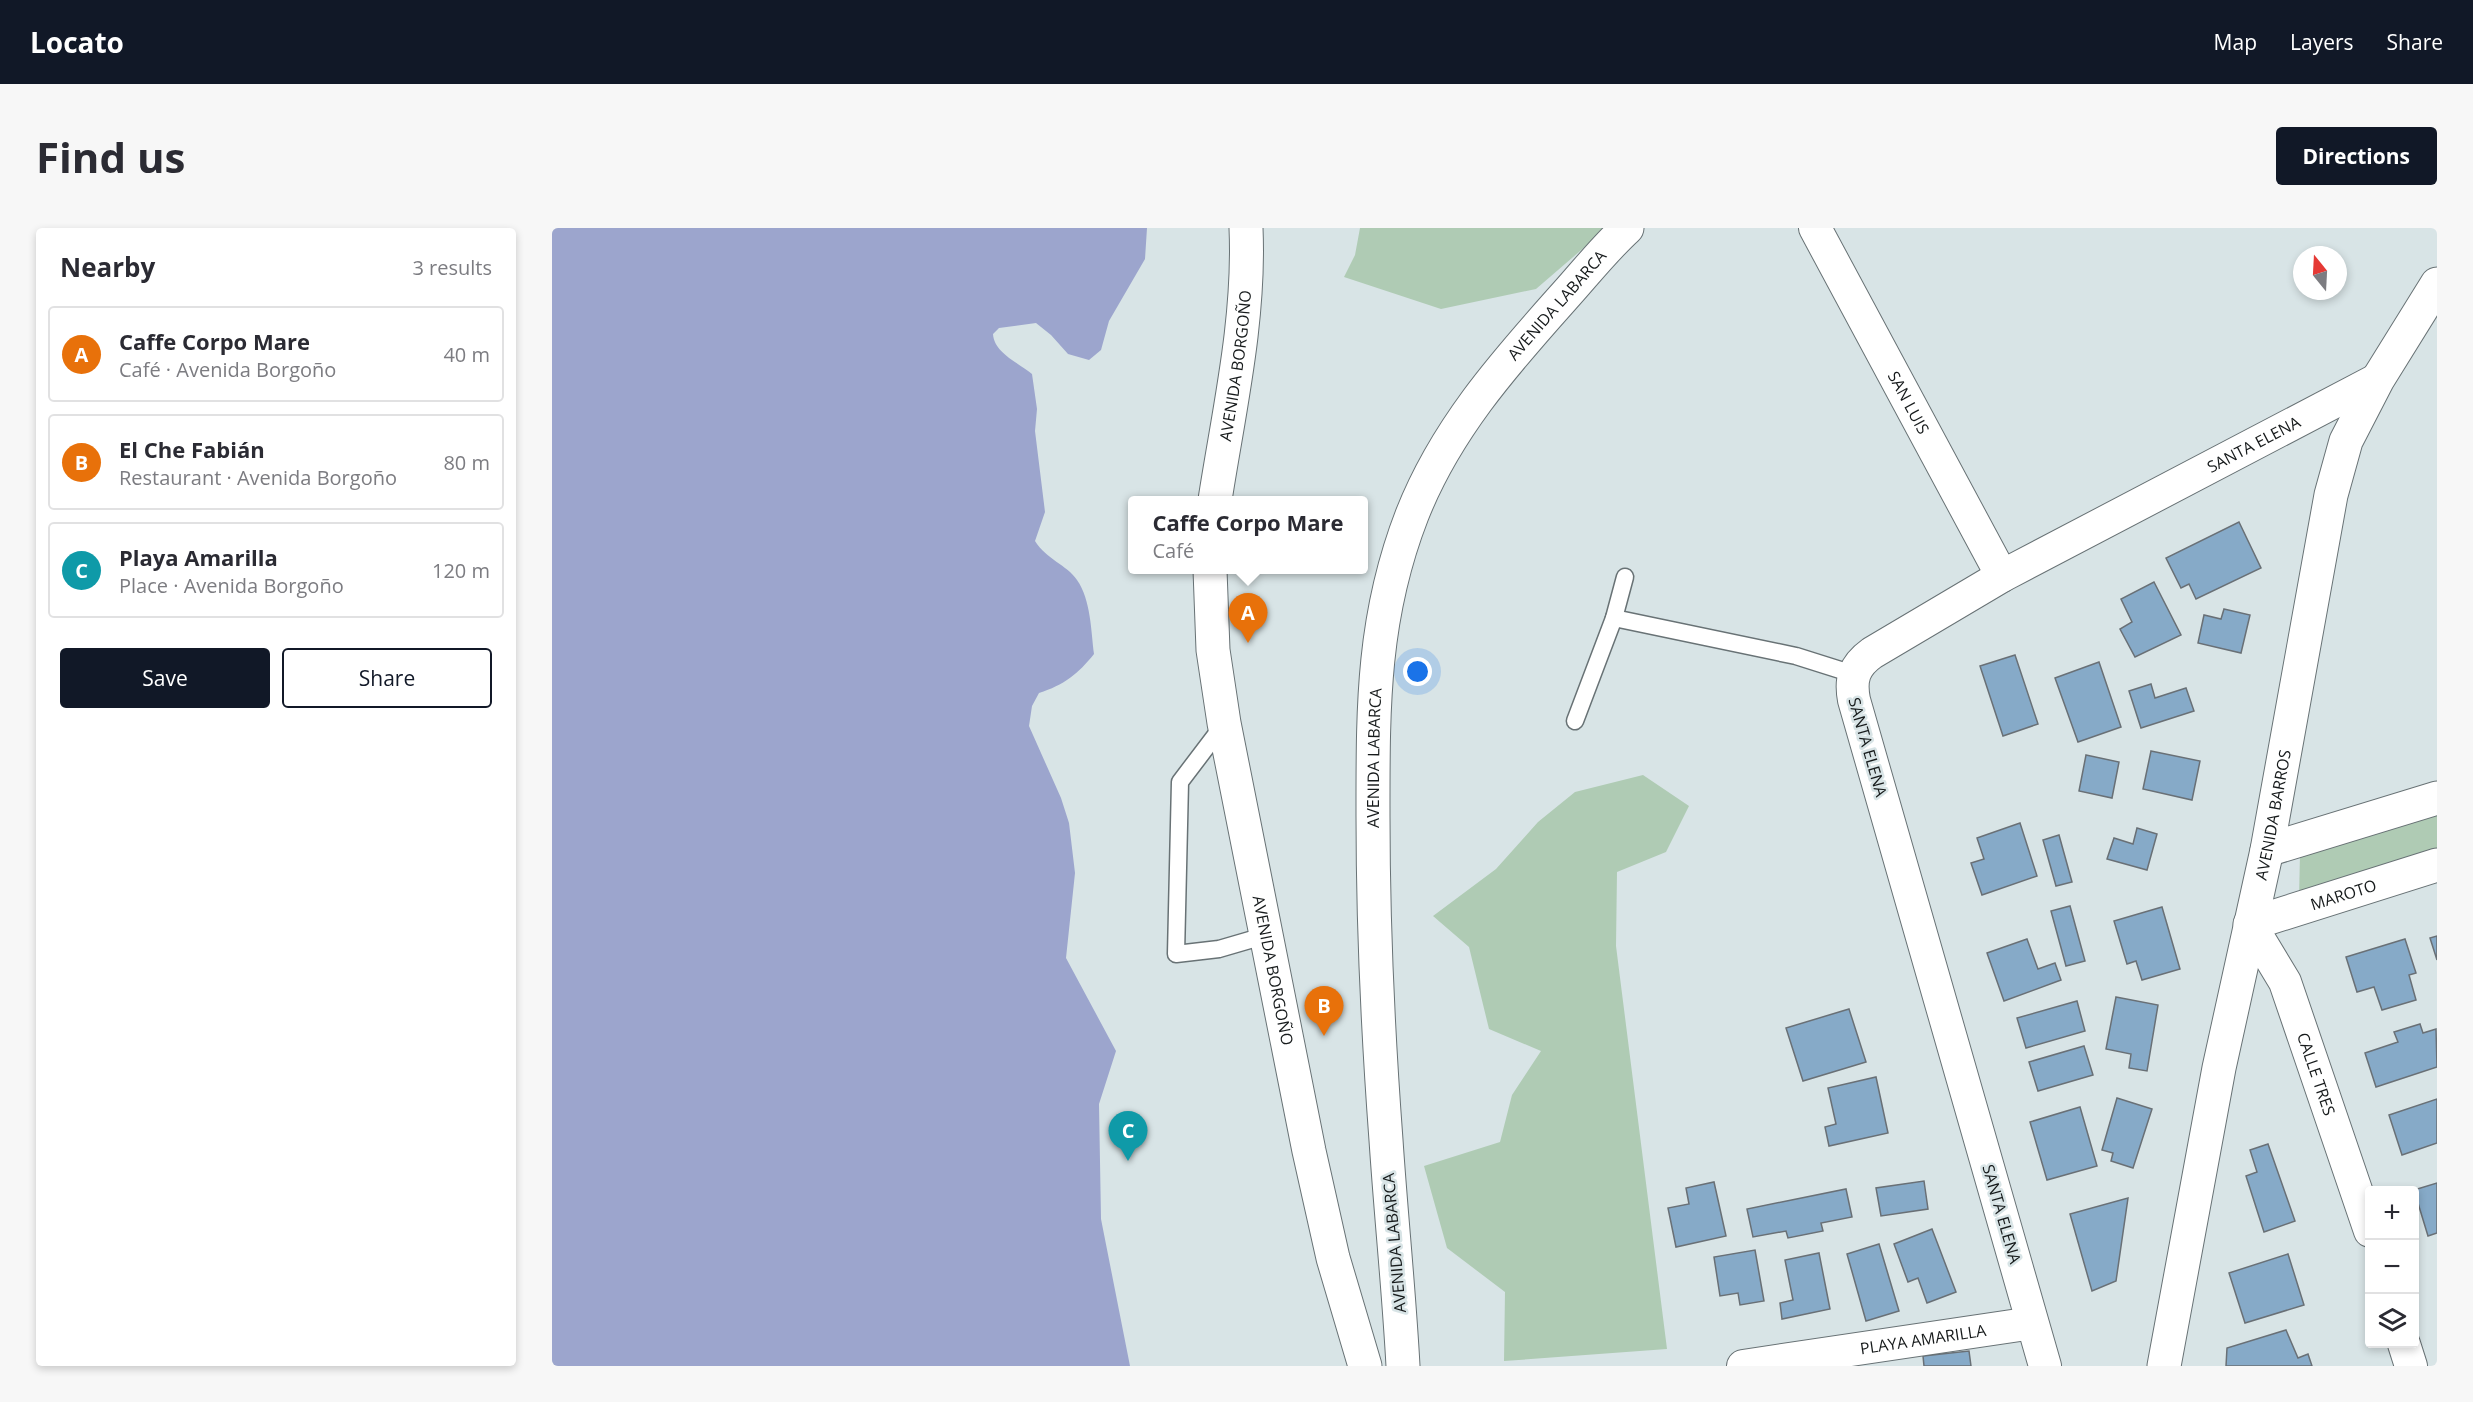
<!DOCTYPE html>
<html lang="en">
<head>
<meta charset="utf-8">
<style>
  :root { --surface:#fff; --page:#f7f7f7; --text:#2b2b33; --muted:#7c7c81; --line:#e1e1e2; --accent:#111827 }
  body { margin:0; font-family:"Open Sans",sans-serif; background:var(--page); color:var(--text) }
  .controls { position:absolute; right:18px; bottom:18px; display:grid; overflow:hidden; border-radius:6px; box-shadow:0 3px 9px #0003 }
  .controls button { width:54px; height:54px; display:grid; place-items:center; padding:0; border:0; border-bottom:2px solid var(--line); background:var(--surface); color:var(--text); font:30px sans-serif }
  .compass { position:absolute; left:1741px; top:18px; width:54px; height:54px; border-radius:50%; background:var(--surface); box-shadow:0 3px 9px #0003; rotate:342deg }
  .you { position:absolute; left:866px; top:444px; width:21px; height:21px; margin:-15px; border:4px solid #fff; border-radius:50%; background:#1a73e8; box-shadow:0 0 0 9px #1a73e833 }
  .badge { display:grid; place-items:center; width:39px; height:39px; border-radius:50%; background:var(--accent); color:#fff; font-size:20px; font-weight:700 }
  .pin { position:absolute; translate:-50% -50px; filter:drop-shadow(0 2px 3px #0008) }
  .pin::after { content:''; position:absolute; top:32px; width:21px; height:18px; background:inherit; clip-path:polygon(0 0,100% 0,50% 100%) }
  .popup { position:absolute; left:576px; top:268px; width:240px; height:78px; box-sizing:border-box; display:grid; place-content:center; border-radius:6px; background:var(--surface); filter:drop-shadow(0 2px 4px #0005); font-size:20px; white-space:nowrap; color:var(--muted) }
  .popup b { font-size:22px; color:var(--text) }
  .popup::after { content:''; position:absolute; left:50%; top:100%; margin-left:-12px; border:12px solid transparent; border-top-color:var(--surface) }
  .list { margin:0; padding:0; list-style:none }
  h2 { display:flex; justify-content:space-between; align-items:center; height:78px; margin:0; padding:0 24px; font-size:26px }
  h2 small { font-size:20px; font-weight:400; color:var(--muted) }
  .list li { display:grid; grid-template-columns:39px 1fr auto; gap:18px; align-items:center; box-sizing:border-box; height:96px; margin:0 12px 12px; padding:0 12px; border:2px solid var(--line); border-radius:6px }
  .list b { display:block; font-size:22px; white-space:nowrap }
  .list p { margin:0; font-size:20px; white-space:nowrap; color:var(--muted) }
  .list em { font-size:20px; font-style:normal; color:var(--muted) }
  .actions { display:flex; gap:12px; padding:18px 24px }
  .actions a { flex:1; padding:14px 0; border:2px solid var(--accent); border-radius:6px; text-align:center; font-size:21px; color:var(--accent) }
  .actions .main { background:var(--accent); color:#fff }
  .icon { flex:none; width:33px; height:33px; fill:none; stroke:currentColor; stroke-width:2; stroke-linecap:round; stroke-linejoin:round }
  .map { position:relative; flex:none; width:1885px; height:1138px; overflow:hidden; border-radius:6px }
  header { display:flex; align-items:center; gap:36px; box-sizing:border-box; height:84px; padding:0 30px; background:var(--accent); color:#fff }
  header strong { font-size:28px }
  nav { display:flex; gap:33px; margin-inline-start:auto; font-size:21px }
  .intro { display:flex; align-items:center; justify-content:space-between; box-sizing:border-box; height:144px; padding:0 36px }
  h1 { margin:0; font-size:42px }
  .button { padding:15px 27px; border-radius:6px; background:var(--accent); color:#fff; font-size:21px; font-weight:700 }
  main { display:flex; gap:36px; padding:0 36px }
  aside { flex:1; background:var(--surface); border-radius:6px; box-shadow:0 3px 9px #0003 }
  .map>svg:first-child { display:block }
</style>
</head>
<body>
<header>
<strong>Locato</strong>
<nav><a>Map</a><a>Layers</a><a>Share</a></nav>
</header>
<div class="intro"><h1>Find us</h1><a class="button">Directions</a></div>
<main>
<aside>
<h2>Nearby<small>3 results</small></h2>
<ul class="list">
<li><span class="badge" style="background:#e8710a">A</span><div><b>Caffe Corpo Mare</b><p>Café · Avenida Borgoño</p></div><em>40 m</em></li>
<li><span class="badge" style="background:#e8710a">B</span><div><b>El Che Fabián</b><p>Restaurant · Avenida Borgoño</p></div><em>80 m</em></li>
<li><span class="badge" style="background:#0f9aa8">C</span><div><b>Playa Amarilla</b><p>Place · Avenida Borgoño</p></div><em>120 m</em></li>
</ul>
<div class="actions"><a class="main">Save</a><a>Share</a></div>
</aside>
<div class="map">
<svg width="1885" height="1138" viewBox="0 0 1885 1138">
  <rect width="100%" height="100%" fill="#d8e4e6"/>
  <g fill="#afcbb4">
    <path d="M808,0H1051L1042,11L984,61L889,81L792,49L803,27Z"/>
    <path d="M1091,547L1137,578L1114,624L1065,644L1064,718L1115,1121L952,1133L953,1064L895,1020L872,938L948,914L960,867L989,823L937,801L917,719L881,688L944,641L986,594L1023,564Z"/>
    <path d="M1885,584V627L1747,671L1748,626Z"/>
  </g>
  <path fill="#9ca5cd" d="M0,0H595L593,31L557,93L549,122L537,132L516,126L499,107L484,95L447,100L441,106C442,125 467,135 480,146L485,181L483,203L493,284L483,313C494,331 515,337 525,352C539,372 539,403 542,426C526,446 512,457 487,465L480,478L477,498L509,570L517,595L523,645L514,730L564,823L547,876L549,991L578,1138H0Z"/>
  <g fill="#86aac8" stroke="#697076" stroke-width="1.5">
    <path d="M1687,294L1709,340L1644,371L1637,356L1629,360L1614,330Z"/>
    <path d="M1602,354L1629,407L1583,429L1568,401L1580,394L1569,371Z"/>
    <path d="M1672,381L1698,387L1689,425L1646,415L1652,387L1669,391Z"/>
    <path d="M1463,427L1486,496L1451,508L1428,438Z"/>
    <path d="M1547,434L1569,499L1526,514L1503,450Z"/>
    <path d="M1599,456L1603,470L1634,460L1642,483L1589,500L1577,463Z"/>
    <path d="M1599,523L1648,533L1640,572L1591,561Z"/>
    <path d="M1534,527L1567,534L1560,570L1527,563Z"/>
    <path d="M1468,595L1485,648L1430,667L1419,635L1432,631L1425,610Z"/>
    <path d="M1585,600L1605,606L1595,642L1555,631L1562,610L1581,616Z"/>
    <path d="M1507,607L1520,654L1504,658L1491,612Z"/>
    <path d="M1518,678L1533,733L1514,738L1499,683Z"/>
    <path d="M1610,679L1628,741L1590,752L1584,733L1575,736L1562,693Z"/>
    <path d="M1885,708V732L1878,710Z"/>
    <path d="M1475,711L1486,741L1503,735L1509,752L1452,773L1435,725Z"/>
    <path d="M1853,711L1864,745L1857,747L1864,772L1830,782L1822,759L1805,764L1794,729Z"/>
    <path d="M1564,769L1606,777L1595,843L1577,840L1579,826L1554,821Z"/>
    <path d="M1525,773L1533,803L1474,820L1465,790Z"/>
    <path d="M1297,781L1314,834L1251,853L1234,800Z"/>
    <path d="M1868,796L1871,805L1884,801L1885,839L1824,859L1813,825L1846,814L1842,804Z"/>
    <path d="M1532,818L1541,847L1486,863L1477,834Z"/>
    <path d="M1324,849L1336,905L1277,918L1273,899L1284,896L1276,860Z"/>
    <path d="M1565,870L1600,881L1581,940L1559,933L1561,925L1550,922Z"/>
    <path d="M1885,871V915L1850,927L1837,887Z"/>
    <path d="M1528,879L1545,938L1495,952L1478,894Z"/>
    <path d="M1716,916L1743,993L1712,1004L1694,948L1705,944L1698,922Z"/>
    <path d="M1372,953L1376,981L1329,988L1324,960Z"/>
    <path d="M1162,954L1174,1008L1124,1019L1116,980L1137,976L1134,960Z"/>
    <path d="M1885,955V1005L1876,1008L1862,962Z"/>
    <path d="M1294,961L1300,989L1269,995L1271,1003L1236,1010L1234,1003L1201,1009L1195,981Z"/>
    <path d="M1576,970L1564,1053L1540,1063L1518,986Z"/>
    <path d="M1380,1001L1404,1064L1375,1075L1366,1050L1356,1054L1342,1016Z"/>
    <path d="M1327,1016L1347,1083L1314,1093L1295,1026Z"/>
    <path d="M1203,1022L1212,1073L1188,1077L1186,1065L1168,1068L1162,1029Z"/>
    <path d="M1267,1025L1278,1081L1230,1091L1228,1075L1241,1072L1233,1032Z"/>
    <path d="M1736,1026L1752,1077L1693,1095L1677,1045Z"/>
    <path d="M1734,1102L1746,1130L1756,1126L1760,1138H1674L1675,1120Z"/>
    <path d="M1417,1123L1419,1138H1372L1371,1128Z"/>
  </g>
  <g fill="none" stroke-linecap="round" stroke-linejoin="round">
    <g stroke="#687275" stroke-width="19">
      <g id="service">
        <path d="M1062,390L1244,428L1301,446"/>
        <path d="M1023,493L1062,390L1073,349"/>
        <path d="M672,496L628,554L624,726L667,721L715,707"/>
      </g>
    </g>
    <g stroke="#687275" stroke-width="34">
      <g id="minor">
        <path id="s1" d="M1263,0L1450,348"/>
        <path id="s2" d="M1698,696L1733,754L1818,1003"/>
        <path d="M1852,1116L1859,1138"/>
        <path id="s3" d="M1191,1138L1480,1095"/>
        <path id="s4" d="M1493,1138L1302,472C1298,451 1302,438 1320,425L1450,348L1826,151"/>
      </g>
    </g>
    <g stroke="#687275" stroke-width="35">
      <g id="tertiary">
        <path d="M1715,622L1885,570"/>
        <path id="s5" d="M1698,696L1885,637"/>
        <path id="s6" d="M851,1138C847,1063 839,988 834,912C826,805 821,696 821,588C821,480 820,390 860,287C893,203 950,138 1009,72C1031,48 1051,22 1075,0"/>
        <path id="s7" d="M1612,1138L1667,840L1715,622L1779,267L1794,213L1826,151L1885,56"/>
      </g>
    </g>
    <g stroke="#687275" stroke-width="35">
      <g id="secondary">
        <path id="s8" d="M663,272C677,182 698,92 694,0"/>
        <path id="s9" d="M658,342L661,422L672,495L757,923L781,1030L813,1138"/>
      </g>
    </g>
    <use href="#service" stroke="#fff" stroke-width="16"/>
    <use href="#minor" stroke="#fff" stroke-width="32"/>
    <use href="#tertiary" stroke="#fff" stroke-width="33"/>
    <use href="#secondary" stroke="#fff" stroke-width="33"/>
  </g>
  <g text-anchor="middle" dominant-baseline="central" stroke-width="5" stroke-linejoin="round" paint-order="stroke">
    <g font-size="16" fill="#161a1b" stroke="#d8e4e6">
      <text stroke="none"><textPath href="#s6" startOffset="1113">AVENIDA LABARCA</textPath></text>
      <text stroke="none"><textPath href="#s8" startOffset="136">AVENIDA BORGOÑO</textPath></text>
      <text stroke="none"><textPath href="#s1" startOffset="198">SAN LUIS</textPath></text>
      <text stroke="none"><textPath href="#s4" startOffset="1182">SANTA ELENA</textPath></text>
      <text transform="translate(1316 519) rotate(74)">SANTA ELENA</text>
      <text stroke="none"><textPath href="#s6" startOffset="609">AVENIDA LABARCA</textPath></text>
      <text stroke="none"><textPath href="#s7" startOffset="562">AVENIDA BARROS</textPath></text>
      <text stroke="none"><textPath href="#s5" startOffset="98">MAROTO</textPath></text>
      <text stroke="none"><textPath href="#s9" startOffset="406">AVENIDA BORGOÑO</textPath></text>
      <text stroke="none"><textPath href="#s2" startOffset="165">CALLE TRES</textPath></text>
      <text transform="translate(1450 986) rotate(74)">SANTA ELENA</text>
      <text transform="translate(842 1015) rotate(-95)">AVENIDA LABARCA</text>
      <text stroke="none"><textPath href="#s3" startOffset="182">PLAYA AMARILLA</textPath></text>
    </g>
  </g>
</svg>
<div class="controls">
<button>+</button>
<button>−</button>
<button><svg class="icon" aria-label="layers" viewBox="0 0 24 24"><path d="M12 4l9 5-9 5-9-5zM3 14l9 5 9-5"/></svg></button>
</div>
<svg class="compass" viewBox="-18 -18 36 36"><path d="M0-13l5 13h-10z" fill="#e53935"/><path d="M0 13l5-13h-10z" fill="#7c7c81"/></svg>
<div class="you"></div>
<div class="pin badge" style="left:696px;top:415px;background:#e8710a">A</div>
<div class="popup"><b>Caffe Corpo Mare</b>Café</div>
<div class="pin badge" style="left:772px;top:808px;background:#e8710a">B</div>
<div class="pin badge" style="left:576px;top:933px;background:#0f9aa8">C</div>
</div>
</main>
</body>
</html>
